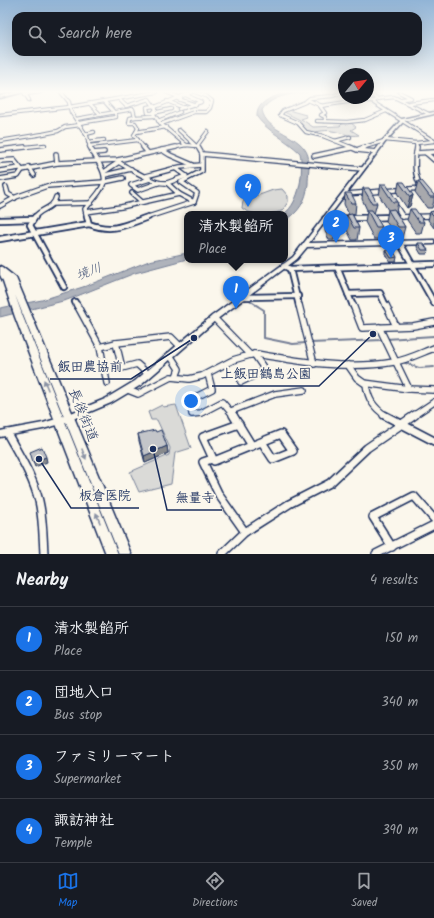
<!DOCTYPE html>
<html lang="en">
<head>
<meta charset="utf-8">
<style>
  :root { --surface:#171b24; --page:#20242c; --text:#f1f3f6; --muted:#9ea1a6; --line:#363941; --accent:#1a73e8 }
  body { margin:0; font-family:Kalam,"Klee One",sans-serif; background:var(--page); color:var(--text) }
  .compass { position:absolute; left:338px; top:68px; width:36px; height:36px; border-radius:50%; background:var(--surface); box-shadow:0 4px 16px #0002; rotate:60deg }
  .you { position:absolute; left:191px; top:401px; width:14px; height:14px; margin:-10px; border:3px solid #fff; border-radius:50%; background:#1a73e8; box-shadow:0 0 0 6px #1a73e833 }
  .badge { display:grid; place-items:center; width:26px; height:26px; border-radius:50%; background:var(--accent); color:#fff; font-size:13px; font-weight:700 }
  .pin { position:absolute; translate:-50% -33px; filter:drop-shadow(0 1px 2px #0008) }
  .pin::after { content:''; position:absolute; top:21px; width:14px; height:12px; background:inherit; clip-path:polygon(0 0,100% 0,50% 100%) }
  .popup { position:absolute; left:184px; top:211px; width:104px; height:52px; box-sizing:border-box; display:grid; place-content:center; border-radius:8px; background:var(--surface); filter:drop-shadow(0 1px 3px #0005); font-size:13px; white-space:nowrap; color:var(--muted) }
  .popup b { font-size:15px; color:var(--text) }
  .popup::after { content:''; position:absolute; left:50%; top:100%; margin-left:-8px; border:8px solid transparent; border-top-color:var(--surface) }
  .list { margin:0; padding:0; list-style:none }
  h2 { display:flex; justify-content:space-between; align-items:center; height:52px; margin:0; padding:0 16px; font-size:17px }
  h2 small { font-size:13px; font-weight:400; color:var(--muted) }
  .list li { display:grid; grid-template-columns:26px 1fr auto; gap:12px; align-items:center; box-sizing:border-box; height:64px; padding:0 16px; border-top:1px solid var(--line) }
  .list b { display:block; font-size:15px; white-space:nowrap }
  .list p { margin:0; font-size:13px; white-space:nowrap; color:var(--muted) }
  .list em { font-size:13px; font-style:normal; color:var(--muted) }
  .icon { flex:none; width:22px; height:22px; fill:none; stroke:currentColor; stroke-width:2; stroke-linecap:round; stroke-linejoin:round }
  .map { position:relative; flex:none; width:434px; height:554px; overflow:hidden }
  .search { position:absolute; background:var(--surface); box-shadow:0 4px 16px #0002; left:12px; right:12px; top:12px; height:44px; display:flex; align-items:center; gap:10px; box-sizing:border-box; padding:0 14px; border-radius:12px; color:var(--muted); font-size:15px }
  .sheet { height:308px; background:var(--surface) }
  nav { display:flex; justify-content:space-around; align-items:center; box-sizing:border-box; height:56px; border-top:1px solid var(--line); background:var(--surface); font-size:11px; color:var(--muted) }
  nav a { display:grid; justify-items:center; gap:2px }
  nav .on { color:var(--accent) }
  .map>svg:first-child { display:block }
</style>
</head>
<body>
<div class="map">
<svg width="434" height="554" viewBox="0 0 434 554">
  <rect width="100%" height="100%" fill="#fbf7ec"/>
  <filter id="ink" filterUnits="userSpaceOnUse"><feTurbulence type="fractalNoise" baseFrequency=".025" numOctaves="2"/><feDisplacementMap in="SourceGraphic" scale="8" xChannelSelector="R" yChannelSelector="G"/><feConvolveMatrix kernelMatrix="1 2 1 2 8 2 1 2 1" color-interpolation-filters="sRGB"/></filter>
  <g filter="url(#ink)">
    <g fill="#dadad7" stroke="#7a849a">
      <path d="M288,110L306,115L307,117L301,119L313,127L340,126L342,124L350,122L356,127L351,130L359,135C349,137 340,132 332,131C323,129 315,134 306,131L300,122V120L284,112Z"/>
      <path d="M282,189L288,196V202L282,211C268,215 254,217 242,208L243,201L273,190Z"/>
      <path d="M162,405L163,407L176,405L191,448L175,453L171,484L139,492L130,472L169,455L170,448L157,420H151L148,412Z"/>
    </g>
    <g fill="#afb3bb" stroke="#747e96">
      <path d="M291,92H308C292,94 272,95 262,110C266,133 302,134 308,156C310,164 308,176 308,184C306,201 299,212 285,221L284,214C300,202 304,172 300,153C287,140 267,131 257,117C256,100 277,95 291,92Z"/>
      <path d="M187,253V259L135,273L67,300L0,317V308L42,300L86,286L149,261Z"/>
    </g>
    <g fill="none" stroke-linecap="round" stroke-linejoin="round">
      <path stroke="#747e96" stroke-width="1.5" d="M249,300L258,306"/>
      <g stroke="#747e96" stroke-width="2">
        <path d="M256,305L264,310V338L293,344L306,343"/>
        <path d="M386,339L434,336"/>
        <path d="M310,343L382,340"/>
        <path d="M403,362L419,368L434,367"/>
      </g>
      <g stroke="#1b2f5e" stroke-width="4.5">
        <g id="minor-far4">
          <path d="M24,92L29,100"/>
          <path d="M61,92L69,102L71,112L87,136L90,148"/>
          <path d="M166,92L181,98"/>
          <path d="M344,92L332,96L310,98L305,102L283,111L280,115L298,123L306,132L323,136L353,148"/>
          <path d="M370,92L376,99L374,103L434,141"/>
          <path d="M399,92L411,98L402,99"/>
          <path d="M25,94L40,92"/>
          <path d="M119,99L126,106L149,99L156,109L153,113L161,124L186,145"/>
          <path d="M178,99L196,105"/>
          <path d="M376,99L394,97L429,114"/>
          <path d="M308,100L322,106"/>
          <path d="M167,101L184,108"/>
          <path d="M105,102L114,112"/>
          <path d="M409,103L434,100"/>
          <path d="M90,104L101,115"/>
          <path d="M69,107L157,92"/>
          <path d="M155,107L192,92"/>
          <path d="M179,109L201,102L186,95"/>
          <path d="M153,113H148L147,107L154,106"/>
          <path d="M153,113L171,109"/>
          <path d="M0,115L69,107"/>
          <path d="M135,117L130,118L129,123H135L138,128L136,132"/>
          <path d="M76,119L133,109L135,117L154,116"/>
          <path d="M158,121L180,112"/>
          <path d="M317,121L347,122L365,120L386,111"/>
          <path d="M325,121V117L321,115L325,113L320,106L354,101H374"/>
          <path d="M79,123L116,117L115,113"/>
          <path d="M161,124L194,112H206L210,108L212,101L206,96L195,92"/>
          <path d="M179,130L195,145"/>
          <path d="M86,134L94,132"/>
          <path d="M385,140L416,143L434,141"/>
          <path d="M0,141L43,134L58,131L65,127L80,125"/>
          <path d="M335,141L350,137"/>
          <path d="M88,142L104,140"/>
          <path d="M416,143L417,148"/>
          <path d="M89,146L138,140"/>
          <path d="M16,148L45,145"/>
          <path d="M144,148L134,135L136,132L166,127"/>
          <path d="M172,148L186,145L197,146"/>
          <path d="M198,148L197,146L208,131"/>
          <path d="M362,148L384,141"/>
        </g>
      </g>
      <g stroke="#1b2f5e" stroke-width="6">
        <g id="minor-far3">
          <path d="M143,147L148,153"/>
          <path d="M350,147L357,150L376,152"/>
          <path d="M417,147C414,160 414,176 421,187"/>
          <path d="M359,149L365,147"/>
          <path d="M0,150L25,147"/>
          <path d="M162,150L170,155L193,165"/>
          <path d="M93,153L104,152"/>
          <path d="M416,153L434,152"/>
          <path d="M426,153L434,160"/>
          <path d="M56,154L57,163"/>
          <path d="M202,154L362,169"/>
          <path d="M314,156L351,148"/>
          <path d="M0,161L14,160L22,170L18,176L0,179"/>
          <path d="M119,162C122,165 152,181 157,182C160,183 164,183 167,183L179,194L194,202"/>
          <path d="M29,167L34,175"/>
          <path d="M22,170L57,163L118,160L176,147"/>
          <path d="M0,171L19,168"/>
          <path d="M104,172L119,162L118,160"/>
          <path d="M105,175L131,169"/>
          <path d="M146,176L180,167L201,165"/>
          <path d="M150,179L131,185L138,190L158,183"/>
          <path d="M104,182L123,178"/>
          <path d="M167,183L186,176L175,168"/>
          <path d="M6,187L8,194L15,198"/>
          <path d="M132,193L142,202"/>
          <path d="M346,194L422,188"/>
          <path d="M394,203L403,217"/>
          <path d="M53,204L91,203"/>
          <path d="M0,206L16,197L47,186L104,182"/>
          <path d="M86,212L121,207L179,194"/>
          <path d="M34,218C40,208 53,210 56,197"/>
          <path d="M87,218L85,209C111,179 109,181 90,147"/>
          <path d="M145,218L194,202L197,193L181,182L202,171V154L198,147"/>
          <path d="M357,218L434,216"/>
        </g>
      </g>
      <g stroke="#1b2f5e" stroke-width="8">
        <g id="minor-far2">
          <path d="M35,217L30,225L64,287"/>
          <path d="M87,217L89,224C113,233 125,225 148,217"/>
          <path d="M325,219L393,217"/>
          <path d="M0,220L33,219"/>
          <path d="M0,239L89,224"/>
          <path d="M400,243L434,303"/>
          <path d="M284,266L290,269L434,264"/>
          <path d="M337,267L353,306"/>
          <path d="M290,269L299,306"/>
          <path d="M348,294L380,293L386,306"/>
          <path d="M243,297L298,296"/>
          <path d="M75,302L77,306"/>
        </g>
      </g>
      <g stroke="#1b2f5e" stroke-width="8">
        <g id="minor-far1">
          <path d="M77,305L100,347L107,383"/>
          <path d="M299,305L314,364"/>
          <path d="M353,305L362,328L413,326L434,322"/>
          <path d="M386,305L396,326"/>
          <path d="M214,318L250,355L257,354C302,362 348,370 394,362C407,360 421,353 434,348"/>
          <path d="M379,327L409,389L434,390"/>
          <path d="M116,343L122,368L137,364L148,374"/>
          <path d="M100,347L116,343L171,337L180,346"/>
          <path d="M170,355L179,369L176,377"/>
          <path d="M348,365L357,378L364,383L409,389"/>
          <path d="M208,374L212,389L190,400L192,414L201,413L222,402L234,416"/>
          <path d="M241,382L265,370L254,354"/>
          <path d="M366,384C368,399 373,407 386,416"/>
          <path d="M128,390L138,394L171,377L189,379L202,376L233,360L250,355"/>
          <path d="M231,411L275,394L304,390"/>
          <path d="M413,416L434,402"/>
        </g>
      </g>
      <g stroke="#1b2f5e" stroke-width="10">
        <g id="minor">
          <path d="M233,415L252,446"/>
          <path d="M384,415L434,441"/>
          <path d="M239,424L203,437L214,461L281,434L293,451L273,459L262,442"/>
          <path d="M7,433C19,455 33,477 39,501C43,518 43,536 44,554"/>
          <path d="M212,459L203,462L219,495L245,532"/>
          <path d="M392,547L373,517L414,496L434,519"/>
          <path d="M222,554L245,532L289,504L330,483L367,448L415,415"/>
          <path d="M376,554L434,525"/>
        </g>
      </g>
      <g stroke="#1b2f5e" stroke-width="3">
        <path id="tertiary" d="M434,112V114L404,121L386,141L309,243L434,240V244L307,247L297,259L216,320L141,385L111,403L61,424L43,429L0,437V431L43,423L59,418L105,399L135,381L212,316L293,257L384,139L402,119Z"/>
      </g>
      <g stroke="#1b2f5e" stroke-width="3">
        <path id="primary" d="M0,266L2,267L16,278L131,554H119L15,295L23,317L118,554H106L15,317L3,281L0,275Z"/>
      </g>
      <g stroke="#1b2f5e" stroke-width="3">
        <path id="trunk" d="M16,92H24L0,98V96Z"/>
      </g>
      <use href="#minor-far4" stroke="#fbf7ec" stroke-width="2.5"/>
      <use href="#minor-far3" stroke="#fbf7ec" stroke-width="3.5"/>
      <use href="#minor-far2" stroke="#fbf7ec" stroke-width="4.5"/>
      <use href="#minor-far1" stroke="#fbf7ec" stroke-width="5.5"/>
      <use href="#minor" stroke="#fbf7ec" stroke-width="7"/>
      <use href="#tertiary" fill="#fbf7ec" fill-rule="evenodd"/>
      <use href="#primary" fill="#fbf7ec" fill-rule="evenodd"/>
      <use href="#trunk" fill="#fbf7ec" fill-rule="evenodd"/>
    </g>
    <g fill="#a8a9ad" stroke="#1b2f5e">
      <path d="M418,181L434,195V201L432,208H427L415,192Z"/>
      <path d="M399,182L413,195L410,206L407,208L397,193Z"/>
      <path d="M381,184L398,202L396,212L405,227L402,238L396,239L386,221L388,210L379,195Z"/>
      <path d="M363,188L377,203L374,214L382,227L379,239H374L365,222L367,210L362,199Z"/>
      <path d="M345,193L356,203L355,214H352L359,228L357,240H352L345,226L347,215H349L344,204Z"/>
      <path d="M410,209L424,222L421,233H416L407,220Z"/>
      <path d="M434,211V228L428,220L430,212Z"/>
      <path d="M327,219L336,229L334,240H329L325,231Z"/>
      <path d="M418,243L428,250L427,254H421L417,247Z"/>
      <path d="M386,250L397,257L396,262H390L386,254Z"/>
      <path d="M156,432L167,446L168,453L145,463L139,441L138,434Z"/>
    </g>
    <g fill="#888a8d" stroke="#1b2f5e">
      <path d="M413,195L410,206L407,208L410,197Z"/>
      <path d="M167,446L168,453L145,463L144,456Z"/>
      <path d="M46,457L47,462L35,467L33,462Z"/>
    </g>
    <g fill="#c3c5c9" stroke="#1b2f5e">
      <path d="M418,181H422L434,195V197H430Z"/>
      <path d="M399,182H404L413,195L410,197Z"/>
      <path d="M381,184H386L398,202H393Z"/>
      <path d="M363,188H369L377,203H372Z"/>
      <path d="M345,193H351L356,203H351Z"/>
      <path d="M394,209L405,227H398L388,210Z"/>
      <path d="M410,209H415L424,222H419Z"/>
      <path d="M367,210H372L382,227H376Z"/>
      <path d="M434,211V216L430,212Z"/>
      <path d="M352,214L359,228H354L347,215Z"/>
      <path d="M327,219H332L336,229L331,228Z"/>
      <path d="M418,243H423L428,250H422Z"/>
      <path d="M386,250H393L397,257L391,258Z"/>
      <path d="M155,430L156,432L161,430L167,446L144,456L138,434Z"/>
      <path d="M42,447L46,457L33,462L30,452Z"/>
    </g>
    <defs><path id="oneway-solid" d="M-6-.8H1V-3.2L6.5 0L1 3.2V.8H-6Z"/></defs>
    <g fill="#8b93a5">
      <use href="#oneway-solid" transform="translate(46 385) rotate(-112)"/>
      <use href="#oneway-solid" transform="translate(84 454) rotate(68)"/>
      <use href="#oneway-solid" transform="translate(98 518) rotate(-112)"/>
    </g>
  </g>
  <linearGradient id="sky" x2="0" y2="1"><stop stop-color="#91b4d6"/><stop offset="0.54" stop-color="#fdfbf6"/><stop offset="1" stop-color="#fdfbf6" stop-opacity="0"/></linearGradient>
  <rect width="434" height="170" fill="url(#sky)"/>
  <g text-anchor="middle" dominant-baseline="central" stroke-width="4" stroke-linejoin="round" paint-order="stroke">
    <g font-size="13" font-style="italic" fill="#47577a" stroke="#fbf7ec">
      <text transform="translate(89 272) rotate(-20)">境川</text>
    </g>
    <g font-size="14" fill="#1b2f5e" stroke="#fbf7ec">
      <text transform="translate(83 415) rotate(68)">長後街道</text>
    </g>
  </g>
  <path fill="none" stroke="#1b2f5e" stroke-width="1.5" d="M194 338L131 379H50M373 334L319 386H212M39 459L71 508H139M153 449L167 510H222"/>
  <g fill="#1b2f5e" stroke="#fbf7ec" stroke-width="1.5">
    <circle cx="194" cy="338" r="4"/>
    <circle cx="373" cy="334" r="4"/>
    <circle cx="39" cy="459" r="4"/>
    <circle cx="153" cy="449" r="4"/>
  </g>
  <g font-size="13" text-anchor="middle" font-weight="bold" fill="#1b2f5e" stroke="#fbf7ec" stroke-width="4" stroke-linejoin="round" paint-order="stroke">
    <text x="90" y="371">飯田農協前</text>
    <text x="266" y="378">上飯田鶴島公園</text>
    <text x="105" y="500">板倉医院</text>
    <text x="195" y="502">無量寺</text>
  </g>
</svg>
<svg class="compass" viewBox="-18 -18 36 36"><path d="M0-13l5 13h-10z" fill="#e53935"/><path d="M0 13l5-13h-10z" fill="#9ea1a6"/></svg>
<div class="you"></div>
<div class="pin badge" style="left:236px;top:309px">1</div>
<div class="popup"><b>清水製餡所</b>Place</div>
<div class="pin badge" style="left:336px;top:243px">2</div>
<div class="pin badge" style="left:391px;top:258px">3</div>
<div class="pin badge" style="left:248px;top:207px">4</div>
<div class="search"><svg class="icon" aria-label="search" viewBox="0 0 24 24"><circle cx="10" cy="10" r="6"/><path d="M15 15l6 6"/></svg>Search here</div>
</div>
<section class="sheet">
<h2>Nearby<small>4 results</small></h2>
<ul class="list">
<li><span class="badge">1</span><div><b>清水製餡所</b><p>Place</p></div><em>150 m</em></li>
<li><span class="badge">2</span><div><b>団地入口</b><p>Bus stop</p></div><em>340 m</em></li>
<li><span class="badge">3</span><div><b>ファミリーマート</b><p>Supermarket</p></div><em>350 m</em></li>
<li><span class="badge">4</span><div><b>諏訪神社</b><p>Temple</p></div><em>390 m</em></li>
</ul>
</section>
<nav>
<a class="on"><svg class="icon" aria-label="map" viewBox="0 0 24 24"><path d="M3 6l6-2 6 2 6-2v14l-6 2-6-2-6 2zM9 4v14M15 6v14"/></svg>Map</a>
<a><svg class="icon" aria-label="directions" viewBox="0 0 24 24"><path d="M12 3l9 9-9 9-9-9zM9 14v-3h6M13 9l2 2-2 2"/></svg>Directions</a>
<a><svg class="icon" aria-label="saved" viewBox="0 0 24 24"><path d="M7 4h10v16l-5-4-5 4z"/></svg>Saved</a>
</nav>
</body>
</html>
